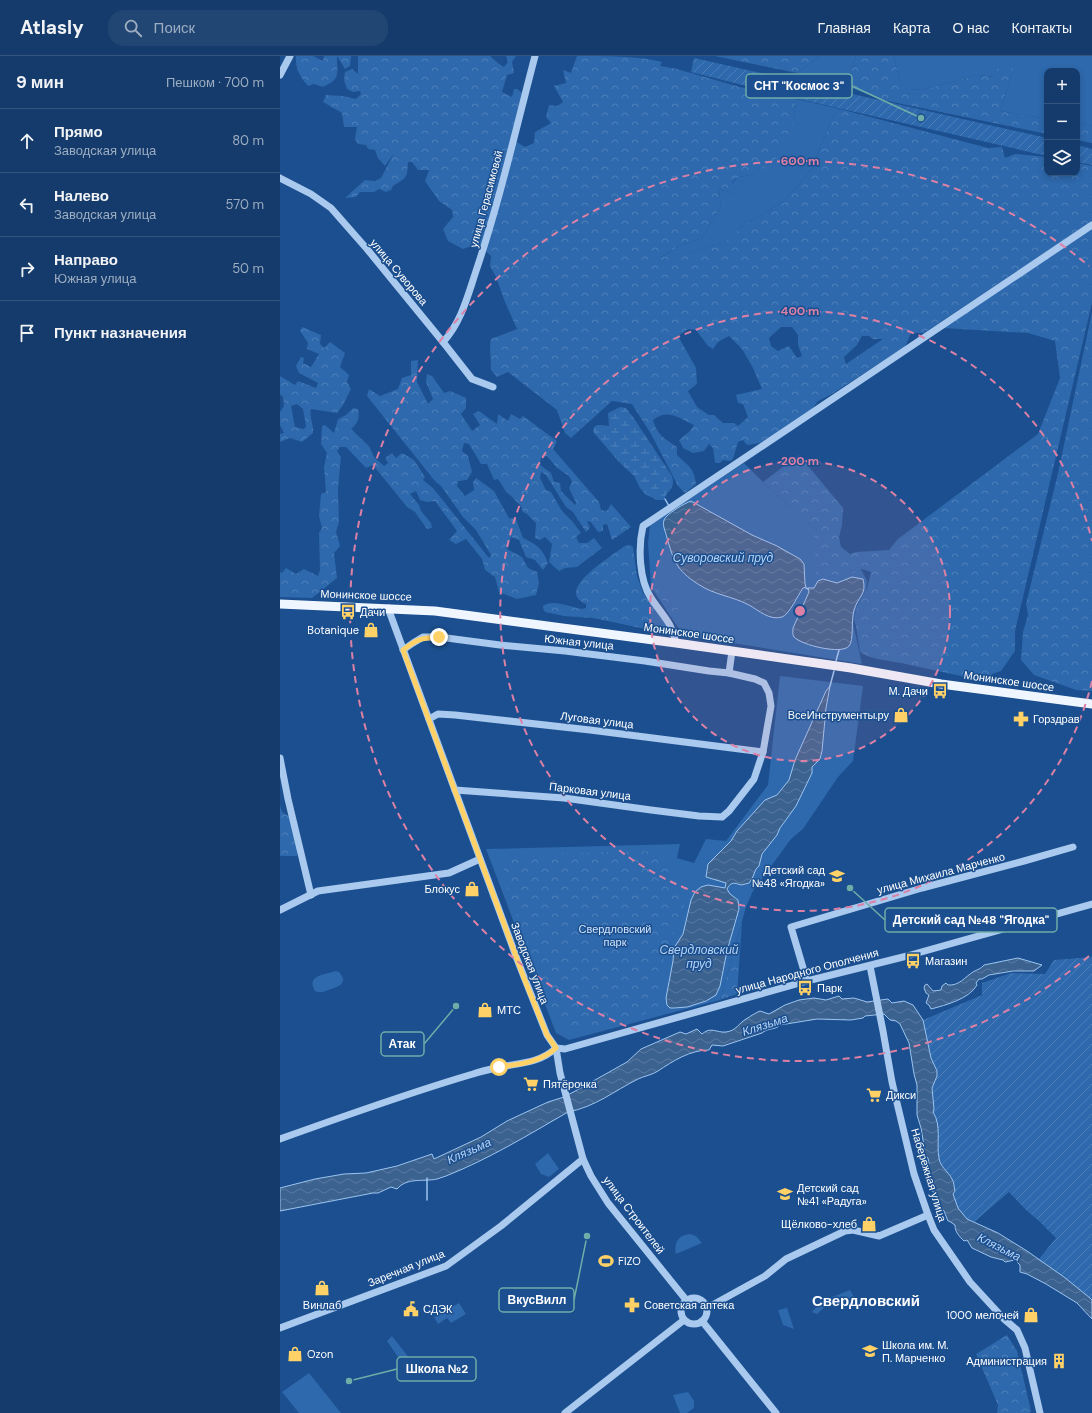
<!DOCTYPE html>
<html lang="ru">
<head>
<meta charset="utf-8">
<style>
  :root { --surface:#143b6b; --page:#214673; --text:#f1f3f6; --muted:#9dadc1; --line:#33557e }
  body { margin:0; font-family:"DM Sans",sans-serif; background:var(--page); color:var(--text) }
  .controls { position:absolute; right:12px; top:12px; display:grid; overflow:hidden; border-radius:8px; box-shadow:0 2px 6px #0003 }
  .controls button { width:36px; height:36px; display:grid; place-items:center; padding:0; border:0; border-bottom:1px solid var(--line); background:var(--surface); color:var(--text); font:20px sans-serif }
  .stop { position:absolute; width:12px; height:12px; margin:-9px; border:3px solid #ffd166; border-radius:50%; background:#fff }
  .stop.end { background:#ffd166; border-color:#fff; box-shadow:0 1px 4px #0008 }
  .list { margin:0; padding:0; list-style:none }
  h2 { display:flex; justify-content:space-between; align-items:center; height:52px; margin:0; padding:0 16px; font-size:17px }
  h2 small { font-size:13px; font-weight:400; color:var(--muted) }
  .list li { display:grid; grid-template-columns:26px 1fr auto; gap:12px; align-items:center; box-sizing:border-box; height:64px; padding:0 16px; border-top:1px solid var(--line) }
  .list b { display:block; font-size:15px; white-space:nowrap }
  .list p { margin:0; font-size:13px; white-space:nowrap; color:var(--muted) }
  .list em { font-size:13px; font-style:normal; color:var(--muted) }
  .icon { flex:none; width:22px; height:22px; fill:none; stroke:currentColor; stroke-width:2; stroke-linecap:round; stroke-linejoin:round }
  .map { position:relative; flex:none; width:812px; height:1357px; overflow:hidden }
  header { display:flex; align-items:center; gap:24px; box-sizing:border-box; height:56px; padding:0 20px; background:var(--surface); border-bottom:1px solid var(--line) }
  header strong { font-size:19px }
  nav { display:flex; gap:22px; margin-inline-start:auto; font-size:14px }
  .search { width:280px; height:36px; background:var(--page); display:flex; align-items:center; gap:10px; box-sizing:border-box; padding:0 14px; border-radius:16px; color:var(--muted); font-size:15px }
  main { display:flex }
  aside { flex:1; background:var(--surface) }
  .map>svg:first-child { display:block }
</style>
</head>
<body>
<header>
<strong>Atlasly</strong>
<div class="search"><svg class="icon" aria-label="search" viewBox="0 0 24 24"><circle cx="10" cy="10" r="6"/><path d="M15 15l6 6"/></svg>Поиск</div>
<nav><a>Главная</a><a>Карта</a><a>О нас</a><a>Контакты</a></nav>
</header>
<main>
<aside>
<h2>9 мин<small>Пешком · 700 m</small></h2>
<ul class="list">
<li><svg class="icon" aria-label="ahead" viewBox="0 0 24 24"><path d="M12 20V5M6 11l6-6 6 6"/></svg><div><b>Прямо</b><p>Заводская улица</p></div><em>80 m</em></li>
<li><svg class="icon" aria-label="left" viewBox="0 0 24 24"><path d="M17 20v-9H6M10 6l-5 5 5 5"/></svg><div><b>Налево</b><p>Заводская улица</p></div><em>570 m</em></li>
<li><svg class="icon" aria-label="right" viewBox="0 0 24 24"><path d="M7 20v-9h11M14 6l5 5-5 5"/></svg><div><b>Направо</b><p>Южная улица</p></div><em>50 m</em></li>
<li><svg class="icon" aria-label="arrive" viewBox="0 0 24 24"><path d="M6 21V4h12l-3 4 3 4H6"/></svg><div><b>Пункт назначения</b></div></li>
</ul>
</aside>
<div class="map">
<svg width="812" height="1357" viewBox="0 0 812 1357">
  <defs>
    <pattern id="forest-crowns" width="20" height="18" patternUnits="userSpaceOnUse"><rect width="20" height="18" fill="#2e69ad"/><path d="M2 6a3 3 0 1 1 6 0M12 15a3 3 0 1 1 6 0" fill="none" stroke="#4d80b9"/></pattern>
    <pattern id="wetland-marsh" width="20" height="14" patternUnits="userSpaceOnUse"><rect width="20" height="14" fill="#2e69ad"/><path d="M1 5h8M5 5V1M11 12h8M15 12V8" fill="none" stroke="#4d80b9"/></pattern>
    <pattern id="garden-furrows" width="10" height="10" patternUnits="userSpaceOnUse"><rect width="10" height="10" fill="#2e69ad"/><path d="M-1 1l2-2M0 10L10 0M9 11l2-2" fill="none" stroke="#4d80b9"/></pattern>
    <pattern id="water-waves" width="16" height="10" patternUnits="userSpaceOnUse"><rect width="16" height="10" fill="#3c6290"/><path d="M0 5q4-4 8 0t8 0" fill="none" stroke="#597aa1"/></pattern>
  </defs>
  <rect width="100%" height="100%" fill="#1b4f8f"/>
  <g fill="#2e69ad">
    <path d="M540,0H576L566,30L546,23L517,17Z"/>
    <path d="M614,0H812V70L797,67V15H767V63L720,55L735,8L716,21L697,19L642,34L627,33L620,26Z"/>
    <path d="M516,43L560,53L552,62L531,114L504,145L461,171L448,185L416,195L380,202L399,190L422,182L441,151L439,133L452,137V127L459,121L475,118L514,62Z"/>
    <path d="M464,407L483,426L582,515L587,525L586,535L577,549L573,567L582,608L403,579L371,531L368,487L370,469Z"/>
    <path d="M500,620L583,630L573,705L558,721L523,773L511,783L473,835L466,851L440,944L289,984L276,977L206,793L400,788L397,802L414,807L426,783L446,785L488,729Z"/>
    <path d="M56,915L59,916C68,926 61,930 51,933C45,935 41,938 35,935C26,919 44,919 56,915Z"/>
    <path d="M268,1097L279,1113L269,1121L261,1118L255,1108Z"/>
    <path d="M410,1178L416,1180L422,1187L396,1198C393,1187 399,1179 410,1178Z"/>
    <path d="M570,1234L574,1241L546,1250L537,1258L532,1256L542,1245Z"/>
    <path d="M179,1247L186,1258L171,1267L167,1262L158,1268L154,1261Z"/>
    <path d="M507,1252L514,1273L503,1269L498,1254Z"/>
    <path d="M112,1280L134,1308L127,1314L107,1285Z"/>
    <path d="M29,1317L61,1357H19L2,1336Z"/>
    <path d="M408,1336L414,1345V1352L407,1357H400L393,1339Z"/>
  </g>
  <g fill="url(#forest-crowns)" fill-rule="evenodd">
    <path d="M16,0H33L43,5L44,0H71L70,10L65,13L57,0C57,18 61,23 43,31L34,28L28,30C20,21 15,12 16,0Z"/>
    <path d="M78,0H210L218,7L224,11L228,6L226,0H236L232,6L234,17L227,19L222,36L232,41L234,33H237L245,39L233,84L245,91L254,87L255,76L271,67L266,61L269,49L277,50L283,46L274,30L286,27L283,14L291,17L297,0C321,0 362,0 382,6L380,10L397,13L460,31L516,43L514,62L507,86L497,102L475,118L459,121L452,126V137L439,133L441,151L422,182L399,190L381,201L416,195L447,185L461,171L504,145L531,114L552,62L560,53L708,92L722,91L725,102L735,98L767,101V117H797V107L812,110V165L644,277H631L625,291L550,339L538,345L532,353L480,387L467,389L463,384L458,386L453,403L450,405L443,404L440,407H435L433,392L429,388L424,395L413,397L403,392L399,384L410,375L414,369C399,362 388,352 373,364C377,379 384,382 397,391V399C408,410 414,411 416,428L405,437L398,430L371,378L352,348L332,345L291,382L285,377L277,354L228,316L217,321L211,314L210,289L211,283L237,273L225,246L216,221L210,210L211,200L198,188L183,193L168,185L163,173L173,161L172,154L159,145L145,125L149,114H138L132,106H128L127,118L124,123L113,130L111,134L106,136L99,133L94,136H80L76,141L65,142L85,124L95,125L101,122L114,97L105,110L98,102L95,94L88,93L86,89L78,88L75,83L77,71H64L62,57L43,46L46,39L63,40L76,43L81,38L80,35L73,36L67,33L64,24L65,16L72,13L78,18ZM501,271H512L518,279V289L522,300L517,302L509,290L498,295L491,290L489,282ZM408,273L416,274L428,290L433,293L438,286L449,280L462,293L473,312L482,333L456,339L458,347L463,348L468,361L458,370L454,367H443L434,359H429L417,351L408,335L417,328L416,312L398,280ZM582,280H589L593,283H603L566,308L564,301L577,289Z"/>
    <path d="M435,0H540L517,17Z"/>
    <path d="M576,0H614L620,26L627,33L642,34L697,19L716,21L718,9L735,8L720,55L767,63V78L603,44L566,30Z"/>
    <path d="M797,67L812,70V87L797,84Z"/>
    <path d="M812,171V247L735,575V595L721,615L712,618L709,626C679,620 650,613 621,607C607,604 592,604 580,596L576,570L574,564L577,550L587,533L591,516L582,513L550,528L541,526L536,518L534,472L483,426L519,399L563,452L562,469L559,481L561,491L570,498L576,496L609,494L618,483L758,378L780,322L775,285L748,277L663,272Z"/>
    <path d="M812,256V635L796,634L754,619L741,604L743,576L748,559L746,548L778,417Z"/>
    <path d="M22,271L41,279L40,288L44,292L50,286L65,297L60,311L69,319L67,326L71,333L63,349L57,357L31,353C29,361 34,369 33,377L22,386L10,382L0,386V378L4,377L0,369V356L4,350L3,341L0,338V320L15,329L18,325L36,332L38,327L19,317L16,310L21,301L24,302L23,307L31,311L39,298L27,293L28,287L20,275ZM17,348L23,353L26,370L24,373L15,371L11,350Z"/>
    <path d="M138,304L137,326L148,348L153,343L146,326L147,318L152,320L164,337L170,335L186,342V352L181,358L192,375L200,369L193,358L199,355L217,368L218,358L228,365L231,358L240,363L243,360L277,385L273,393L319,446L321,454L327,455L331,448L351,471L332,484L327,468L323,469V475L318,476L311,466L307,465L310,472L306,476L293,456L286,451L266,419L261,416L260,422L266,434L271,436L282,455L293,466L301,477L296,481L299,487H307L314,482L322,492L297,511L285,512L279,515L269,506L272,488L265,481L260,484L255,482L256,467L247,458L243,456L241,450L225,434L218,423L214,424L207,408H201L189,388L184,387L182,395L188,400L192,416L187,424L178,425L177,430L185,440L194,434L193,426L196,422L214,435L229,462L236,463L243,482C256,488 263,493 268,507L263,514L255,504L246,501L239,484L231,481L227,493L242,501L248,512L257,516L259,527L256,539L237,543L219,536L215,521L205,514L202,503L186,483L176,488L169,484L177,475L155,445L147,446L140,444L136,435L130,438L139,449L141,455L151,467L152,472L147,473L135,456L127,451L93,409L86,412L66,391H60L57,395L61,401L58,433L59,466L56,476L60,490L54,497L57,522L32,542L0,541V516L2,517L6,512L16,518L24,513L38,520L40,514L39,477L42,472L39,460L41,438L46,436L44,411L47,397L41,388L42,370L45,369L54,377L58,363L66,359L73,352L78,353C80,362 78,367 71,373L89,390L94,401L104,410L108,407L105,402L112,397L116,402L122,397L134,404L145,421L143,424L153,432L209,502L211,499L196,474L183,461L161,430L154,424L87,340L89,333L100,340L118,333L122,322L131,319V305ZM267,400L277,412L289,420L292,426L289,432L296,447L295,449L281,435L280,427L274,426L271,417L260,409L261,401Z"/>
    <path d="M350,489L353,491L357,520L363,537L386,567V572L384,575L380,576L313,562L284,560L265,556L263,552V550C276,541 297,556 306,552V548C275,535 326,504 339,494L345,490Z"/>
    <path d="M374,519L401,550L398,553L391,556L374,532Z"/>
    <path d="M0,749L2,756L10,761L18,792L17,800H0Z"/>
    <path d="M379,795L394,828L405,846L384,899L378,951L359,961L297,975L277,963L228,836L221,799Z"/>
    <path d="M462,866L457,938L440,944Z"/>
    <path d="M727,1279L737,1295L751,1355L750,1357H717L718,1349L696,1298Z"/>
  </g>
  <path fill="url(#wetland-marsh)" d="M340,351L346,352L353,361L392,420C396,434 387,434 384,444H377L365,438L360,432L354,420L339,406L314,377L313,374L315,370L318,369L329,370L328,357Z"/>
  <g fill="url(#garden-furrows)">
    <path d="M414,2L767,82V100L514,42L411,16Z"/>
    <path d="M797,89L812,93V109L797,106Z"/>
    <path d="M812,901V1244L784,1221L759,1203L776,1182L759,1165L746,1154L729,1136L694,1166L687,1163L678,1152L672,1138V1122L662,1111L659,1103L653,1056L652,1032L657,1021V1015L651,1002L643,964L702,939V927L731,917L765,918L774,904Z"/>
  </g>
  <g fill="url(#water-waves)" stroke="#9cc4f0">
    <path d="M411,445L472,479L497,490L520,503L524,508L525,528L526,531L523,532C518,539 509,559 502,561C490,565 478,554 469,549C452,540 434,539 418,528C396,514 394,505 387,482C386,476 382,470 384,464C386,458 405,447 411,445Z"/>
    <path d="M572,521L583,523C587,539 578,540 574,554C571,563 574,585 569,590C562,599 521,589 514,581C512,578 513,575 513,572L529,536L528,532H534L538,525L543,523L557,527Z"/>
    <path d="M550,630L546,652L542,695L540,703L532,711V717L516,750L500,772L497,779L482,798L479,810L476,813L472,823L469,827L461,829C455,827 451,825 447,833L450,838L458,844L459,853L447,895L440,930L436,939L426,945L407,951L394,952H390L387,949L386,942L393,905L394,892L403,878L411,844L415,836L421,831L428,829L445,832L446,827L426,821L428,808L451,785L457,775L485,744L497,739L509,724L515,704L546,635Z"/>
    <path d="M738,902L762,909L754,915H733L709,919L702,923H699L696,927L697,929C689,943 666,949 651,953L649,949L646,947L649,939L646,937L644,932L645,929L647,928L653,935L661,934L662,930L666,927L668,929C679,930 685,921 693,916C698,913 701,913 704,909Z"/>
    <path d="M559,940L562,943L574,942L587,946L608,943L612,947L624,945L633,949L643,964L651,1002L657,1015V1020L652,1032L654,1053L653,1056C662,1070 656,1087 659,1102C660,1111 668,1115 672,1123C674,1126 674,1131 675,1135L673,1138L678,1152L687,1163L718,1177L747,1195L784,1221L810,1242L812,1244V1263L797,1247L766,1228L747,1218L740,1216V1209L735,1204L725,1206L723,1204L711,1201L692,1192L687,1184L684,1185C679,1180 675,1176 675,1169L669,1165H668L664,1155L658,1148L659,1143L658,1140L653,1136L651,1128L644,1115L649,1108L648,1102L643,1099L644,1090L641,1072L637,1059V1029L634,1018L629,987L620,968L616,965L610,964L604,958L585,960L583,962L571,964L537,963L500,969C496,974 487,972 482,977L443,990L432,989L429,994C410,994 393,1005 378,1015C372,1019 364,1020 358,1023C334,1035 315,1051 288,1056C248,1079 209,1103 166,1120C163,1121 160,1122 157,1123C144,1126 127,1121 117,1133L111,1131L98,1137H93L0,1155V1132L35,1123L64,1118L86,1117L117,1110L152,1098L154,1103L201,1081L227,1065L268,1046L284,1041L299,1033L347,1006L361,993L400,976L406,978L417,973L422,978C431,970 436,977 446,976C456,975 459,967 466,963C471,960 475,957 480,955L489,958L505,949L519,944L534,942L546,944Z"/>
  </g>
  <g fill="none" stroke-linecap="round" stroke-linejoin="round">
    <g stroke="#9cc4f0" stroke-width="1.5">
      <path d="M385,443L389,450"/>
      <path d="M526,532L528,533"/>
      <path d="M556,605L559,594"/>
      <path d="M550,630L554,615"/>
      <path d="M147,1122V1144"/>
    </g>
    <g stroke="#a9c9ee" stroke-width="7">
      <path d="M0,19L10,0"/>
      <path d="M0,122L31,138L51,152L87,193L163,286L192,323L213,331"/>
      <path d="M163,286C181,267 188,239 196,215C220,144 236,72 255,0"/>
      <path d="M108,552L237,903L267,979L276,992"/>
      <path d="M396,587C392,566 382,559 371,542C359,524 358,491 363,470L812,169"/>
      <path d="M123,594L133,587L143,581H159L220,589L285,595L365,605L429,615L449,617L475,623L484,627L489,637L491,650L483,696L474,723L449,755L442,761L419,760L371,754L284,742L175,734"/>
      <path d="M449,617L452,595"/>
      <path d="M149,663L158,658L175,659L310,674L483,696"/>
      <path d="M0,702L8,743L31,839"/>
      <path d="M0,854L38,835L169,817L200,803"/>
      <path d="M590,910L603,975L612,1026L634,1118L648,1159L654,1174L690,1226L724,1263L737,1274L745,1292L760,1357"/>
      <path d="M527,925L511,871L642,832L744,805L793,791"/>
      <path d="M276,992L285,993L527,925L627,900L812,848"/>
      <path d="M276,992L280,1017L303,1103L311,1120L328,1147L407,1245"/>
      <path d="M0,1083C64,1060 128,1037 193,1018C202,1015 211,1013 220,1011C240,1007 260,1007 276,992"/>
      <circle cx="414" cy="1255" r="13"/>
      <path d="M427,1252L485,1220L506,1203L565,1175L573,1174L599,1180L648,1159"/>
      <path d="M422,1265L496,1357"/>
      <path d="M0,1272L166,1210L221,1170L303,1103"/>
      <path d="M285,1357L404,1264"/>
    </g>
    <path stroke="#f0f6ff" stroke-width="9" d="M0,548L155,555L396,587L571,612L661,628L812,648"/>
  </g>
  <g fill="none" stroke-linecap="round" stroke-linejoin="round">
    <path stroke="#ffd166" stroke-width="5" d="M159,581C141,582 137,583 123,594L244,922L267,979L276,992C261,1006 240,1008 219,1011"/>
  </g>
  <circle cx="520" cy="555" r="150" fill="#dd80a5" fill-opacity=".12"/>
  <g fill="none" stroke="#dd80a5" stroke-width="2" stroke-dasharray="7 5">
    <circle cx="520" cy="555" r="150"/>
    <path d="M812 625A300 300 0 1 1 812 485"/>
    <path d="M809 900A450 450 0 1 1 809 210"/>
  </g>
  <defs>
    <g id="bus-bare" transform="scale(1.2)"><path d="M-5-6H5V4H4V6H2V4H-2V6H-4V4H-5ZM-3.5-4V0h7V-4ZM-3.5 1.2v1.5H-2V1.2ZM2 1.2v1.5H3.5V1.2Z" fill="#ffd166" stroke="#1b4f8f" stroke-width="2.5" paint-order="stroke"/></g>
    <g id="shop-bare" transform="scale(1.2)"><path d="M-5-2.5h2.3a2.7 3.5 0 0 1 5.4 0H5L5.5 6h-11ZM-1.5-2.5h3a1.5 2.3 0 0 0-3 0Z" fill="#ffd166" stroke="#1b4f8f" stroke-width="2.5" paint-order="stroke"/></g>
    <g id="pharmacy-bare" transform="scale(1.2)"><path d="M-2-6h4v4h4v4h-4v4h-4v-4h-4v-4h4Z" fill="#ffd166" stroke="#1b4f8f" stroke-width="2.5" paint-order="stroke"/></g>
    <g id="school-bare" transform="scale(1.2)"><path d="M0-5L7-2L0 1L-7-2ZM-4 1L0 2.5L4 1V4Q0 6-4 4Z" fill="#ffd166" stroke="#1b4f8f" stroke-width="2.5" paint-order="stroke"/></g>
    <g id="supermarket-bare" transform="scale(1.2)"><path d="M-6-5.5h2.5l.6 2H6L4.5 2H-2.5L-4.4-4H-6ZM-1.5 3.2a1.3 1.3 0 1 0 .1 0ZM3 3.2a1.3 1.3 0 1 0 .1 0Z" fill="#ffd166" stroke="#1b4f8f" stroke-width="2.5" paint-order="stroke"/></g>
    <g id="stadium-bare" transform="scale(1.2)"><path d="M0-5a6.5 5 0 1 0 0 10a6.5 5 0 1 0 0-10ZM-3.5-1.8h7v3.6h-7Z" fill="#ffd166" stroke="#1b4f8f" stroke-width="2.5" paint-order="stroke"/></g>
    <g id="civic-bare" transform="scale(1.2)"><path d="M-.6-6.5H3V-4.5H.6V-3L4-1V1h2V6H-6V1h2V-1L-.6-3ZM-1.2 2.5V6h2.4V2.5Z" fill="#ffd166" stroke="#1b4f8f" stroke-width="2.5" paint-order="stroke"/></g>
    <g id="building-bare" transform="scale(1.2)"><path d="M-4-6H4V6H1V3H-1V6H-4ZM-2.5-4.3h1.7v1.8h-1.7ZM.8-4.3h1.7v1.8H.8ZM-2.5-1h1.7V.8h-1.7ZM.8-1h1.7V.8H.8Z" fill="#ffd166" stroke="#1b4f8f" stroke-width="2.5" paint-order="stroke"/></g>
  </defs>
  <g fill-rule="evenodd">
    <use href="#bus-bare" x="68" y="556"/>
    <use href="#shop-bare" x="91" y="574"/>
    <use href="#bus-bare" x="660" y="635"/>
    <use href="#shop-bare" x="621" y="659"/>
    <use href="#pharmacy-bare" x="741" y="663"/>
    <use href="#school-bare" x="557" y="820"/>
    <use href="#shop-bare" x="192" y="833"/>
    <use href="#bus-bare" x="633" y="905"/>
    <use href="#bus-bare" x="525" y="932"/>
    <use href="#shop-bare" x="205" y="954"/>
    <use href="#supermarket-bare" x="251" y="1028"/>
    <use href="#supermarket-bare" x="594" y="1039"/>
    <use href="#school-bare" x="505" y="1138"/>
    <use href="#shop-bare" x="589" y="1168"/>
    <use href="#stadium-bare" x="326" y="1205"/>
    <use href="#shop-bare" x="42" y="1232"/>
    <use href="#pharmacy-bare" x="352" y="1249"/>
    <use href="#civic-bare" x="131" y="1253"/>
    <use href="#shop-bare" x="751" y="1259"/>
    <use href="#school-bare" x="590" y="1295"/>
    <use href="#shop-bare" x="15" y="1298"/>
    <use href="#building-bare" x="779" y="1305"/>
  </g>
  <g text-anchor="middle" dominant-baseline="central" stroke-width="3" stroke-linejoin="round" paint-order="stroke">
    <g font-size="11" fill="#fff" stroke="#1b4f8f">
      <text transform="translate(206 143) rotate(-75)">улица Герасимовой</text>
      <text transform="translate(119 216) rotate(50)">улица Суворова</text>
      <text transform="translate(86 539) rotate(2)">Монинское шоссе</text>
      <text transform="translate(409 577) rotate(8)">Монинское шоссе</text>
      <text transform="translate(299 586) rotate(6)">Южная улица</text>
      <text transform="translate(729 625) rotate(8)">Монинское шоссе</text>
      <text transform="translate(317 664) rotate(7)">Луговая улица</text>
      <text transform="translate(310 735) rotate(7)">Парковая улица</text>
      <text transform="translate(661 817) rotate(-15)">улица Михаила Марченко</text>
      <text transform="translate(250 907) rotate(69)">Заводская улица</text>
      <text transform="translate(527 915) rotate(-15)">улица Народного Ополчения</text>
      <text transform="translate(649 1119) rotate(73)">Набережная улица</text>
      <text transform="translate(354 1159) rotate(53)">улица Строителей</text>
      <text transform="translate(126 1212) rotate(-22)">Заречная улица</text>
    </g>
    <g font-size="11" fill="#fff" stroke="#1b4f8f" text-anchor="start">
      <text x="80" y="556">Дачи</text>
      <text x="79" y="574" text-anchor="end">Botanique</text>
      <text x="648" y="635" text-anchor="end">М. Дачи</text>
      <text x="609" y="659" text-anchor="end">ВсеИнструменты.ру</text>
      <text x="753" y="663">Горздрав</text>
      <text x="545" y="814" text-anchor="end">Детский сад<tspan x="545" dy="13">№48 «Ягодка»</tspan></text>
      <text x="180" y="833" text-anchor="end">Блокус</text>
      <text x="645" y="905">Магазин</text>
      <text x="537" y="932">Парк</text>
      <text x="217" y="954">МТС</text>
      <text x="263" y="1028">Пятёрочка</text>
      <text x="606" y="1039">Дикси</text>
      <text x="517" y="1132">Детский сад<tspan x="517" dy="13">№41 «Радуга»</tspan></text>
      <text x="577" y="1168" text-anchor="end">Щёлково-хлеб</text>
      <text x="338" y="1205">FIZO</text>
      <text x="42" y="1249" text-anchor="middle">Винлаб</text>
      <text x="364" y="1249">Советская аптека</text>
      <text x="143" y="1253">СДЭК</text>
      <text x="739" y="1259" text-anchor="end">1000 мелочей</text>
      <text x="602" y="1289">Школа им. М.<tspan x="602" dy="13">П. Марченко</tspan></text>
      <text x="27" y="1298">Ozon</text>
      <text x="767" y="1305" text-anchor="end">Администрация</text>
    </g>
    <g font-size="11" fill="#cfe3fa" stroke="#1b4f8f">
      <text x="335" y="873">Свердловский<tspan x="335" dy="13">парк</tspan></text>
    </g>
    <g font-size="12" font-style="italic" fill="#b5d3f5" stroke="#1b4f8f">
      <text x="443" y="502">Суворовский пруд</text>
      <text x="419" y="894">Свердловский<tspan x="419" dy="14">пруд</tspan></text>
      <text transform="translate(485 969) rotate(-18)">Клязьма</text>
      <text transform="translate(189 1095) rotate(-24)">Клязьма</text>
      <text transform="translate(719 1191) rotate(27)">Клязьма</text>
    </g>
    <g font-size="15" font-weight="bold" fill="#fff" stroke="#1b4f8f">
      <text x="586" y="1245">Свердловский</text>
    </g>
  </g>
  <circle cx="520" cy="555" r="6" fill="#dd80a5" stroke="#1b4f8f" stroke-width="2"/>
  <g font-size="12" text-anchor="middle" font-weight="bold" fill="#dd80a5" stroke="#1b4f8f" stroke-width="3" stroke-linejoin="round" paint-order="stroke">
    <text x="520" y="109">600 m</text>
    <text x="520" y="259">400 m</text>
    <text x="520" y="409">200 m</text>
  </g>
  <path fill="none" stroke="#6fada8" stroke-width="1.5" d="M641 62L572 30M570 832L605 864M176 950L144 988M307 1180L294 1244M69 1325L117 1313"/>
  <g fill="#6fada8" stroke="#1b4f8f" stroke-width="1.5">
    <circle cx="641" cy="62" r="4"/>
    <circle cx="570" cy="832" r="4"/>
    <circle cx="176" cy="950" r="4"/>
    <circle cx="307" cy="1180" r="4"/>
    <circle cx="69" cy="1325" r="4"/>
  </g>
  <g fill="#1b4f8f" stroke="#6fada8" stroke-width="1.5">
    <rect x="466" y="18" width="106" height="24" rx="4"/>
    <rect x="605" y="852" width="172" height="24" rx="4"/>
    <rect x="101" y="976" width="43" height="24" rx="4"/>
    <rect x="219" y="1232" width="75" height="24" rx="4"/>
    <rect x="117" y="1301" width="79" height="24" rx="4"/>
  </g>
  <g font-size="12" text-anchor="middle" font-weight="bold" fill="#fff">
    <text x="519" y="34">СНТ "Космос 3"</text>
    <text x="691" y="868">Детский сад №48 "Ягодка"</text>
    <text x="122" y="992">Атак</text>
    <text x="257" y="1248">ВкусВилл</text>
    <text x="157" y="1317">Школа №2</text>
  </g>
</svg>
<div class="controls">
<button>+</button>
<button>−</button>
<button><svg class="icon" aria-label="layers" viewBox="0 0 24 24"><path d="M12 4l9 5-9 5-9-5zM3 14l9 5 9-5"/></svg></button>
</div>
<div class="stop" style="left:219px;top:1011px"></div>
<div class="stop end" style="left:159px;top:581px"></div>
</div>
</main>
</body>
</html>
